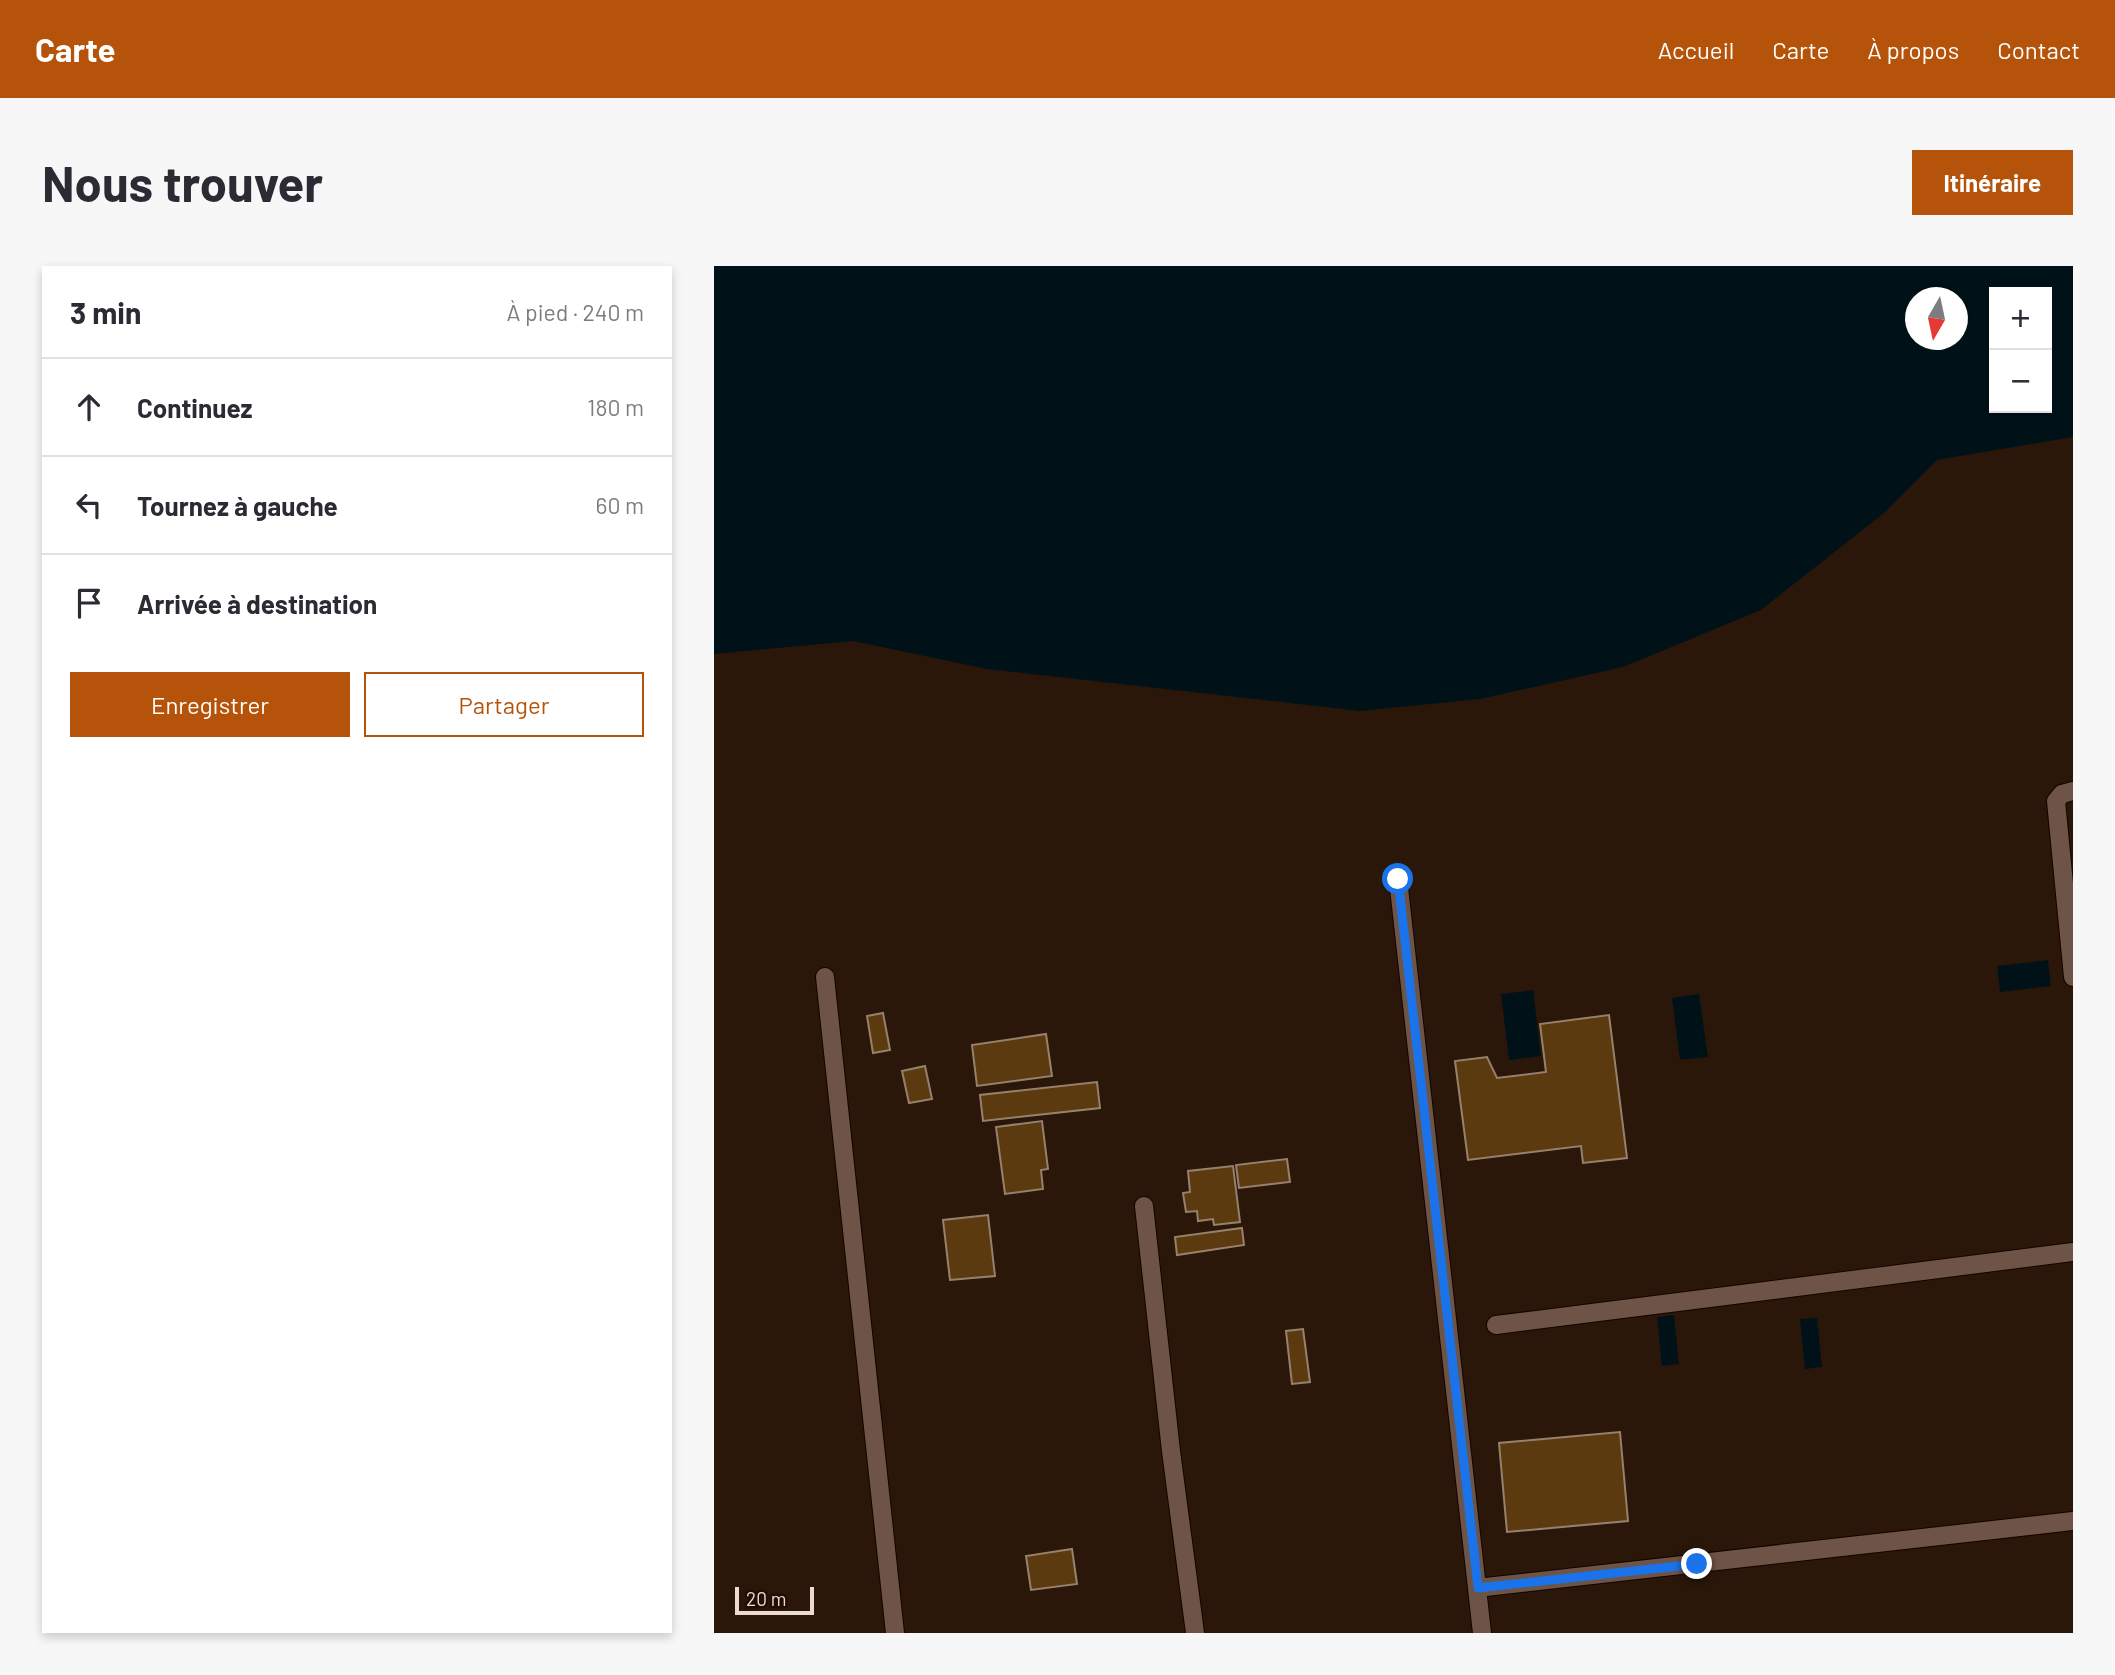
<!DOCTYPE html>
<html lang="fr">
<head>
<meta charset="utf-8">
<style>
  :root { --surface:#fff; --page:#f7f7f7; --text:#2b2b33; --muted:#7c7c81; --line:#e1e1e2; --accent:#b45309 }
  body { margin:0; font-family:Barlow,sans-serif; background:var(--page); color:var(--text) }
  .controls { position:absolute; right:21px; top:21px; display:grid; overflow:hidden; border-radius:0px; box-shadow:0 4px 10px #0003 }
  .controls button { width:63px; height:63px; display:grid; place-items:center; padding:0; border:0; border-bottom:2px solid var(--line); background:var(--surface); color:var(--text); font:35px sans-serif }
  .compass { position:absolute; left:1191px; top:21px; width:63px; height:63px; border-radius:50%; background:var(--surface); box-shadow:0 4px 10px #0003; rotate:189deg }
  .scale { position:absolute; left:21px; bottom:18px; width:79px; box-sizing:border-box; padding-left:7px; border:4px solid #eadbd3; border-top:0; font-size:19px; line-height:24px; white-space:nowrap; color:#eadbd3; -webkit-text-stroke:5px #210d03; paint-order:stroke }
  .stop { position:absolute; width:21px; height:21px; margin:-16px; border:5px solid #1a73e8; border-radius:50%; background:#fff }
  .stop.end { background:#1a73e8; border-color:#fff; box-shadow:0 2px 7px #0008 }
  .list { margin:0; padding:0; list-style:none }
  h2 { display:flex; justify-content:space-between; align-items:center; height:91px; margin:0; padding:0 28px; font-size:30px }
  h2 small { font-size:23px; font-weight:400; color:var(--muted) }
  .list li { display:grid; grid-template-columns:46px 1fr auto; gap:21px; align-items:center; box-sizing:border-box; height:98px; padding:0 28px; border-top:2px solid var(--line) }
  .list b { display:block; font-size:26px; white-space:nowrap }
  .list em { font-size:23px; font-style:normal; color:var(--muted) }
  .actions { display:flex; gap:14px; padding:21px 28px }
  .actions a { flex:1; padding:16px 0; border:2px solid var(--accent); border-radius:0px; text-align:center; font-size:24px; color:var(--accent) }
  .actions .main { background:var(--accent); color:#fff }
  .icon { flex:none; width:38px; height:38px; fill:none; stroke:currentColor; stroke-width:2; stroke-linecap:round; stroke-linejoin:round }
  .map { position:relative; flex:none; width:1359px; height:1367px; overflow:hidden; border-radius:0px }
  header { display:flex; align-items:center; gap:42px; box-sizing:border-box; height:98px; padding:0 35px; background:var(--accent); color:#fff }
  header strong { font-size:33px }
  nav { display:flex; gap:38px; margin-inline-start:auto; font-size:24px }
  .intro { display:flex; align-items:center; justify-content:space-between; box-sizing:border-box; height:168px; padding:0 42px }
  h1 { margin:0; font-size:49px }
  .button { padding:18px 32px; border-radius:0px; background:var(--accent); color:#fff; font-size:24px; font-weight:700 }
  main { display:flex; gap:42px; padding:0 42px }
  aside { flex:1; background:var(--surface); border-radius:0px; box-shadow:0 4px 10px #0003 }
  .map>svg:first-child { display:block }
</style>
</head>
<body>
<header>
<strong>Carte</strong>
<nav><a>Accueil</a><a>Carte</a><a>À propos</a><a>Contact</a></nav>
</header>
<div class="intro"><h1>Nous trouver</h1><a class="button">Itinéraire</a></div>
<main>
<aside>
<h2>3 min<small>À pied · 240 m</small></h2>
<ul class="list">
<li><svg class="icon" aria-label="ahead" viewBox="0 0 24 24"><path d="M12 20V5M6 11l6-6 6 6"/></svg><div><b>Continuez</b></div><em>180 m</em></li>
<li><svg class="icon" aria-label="left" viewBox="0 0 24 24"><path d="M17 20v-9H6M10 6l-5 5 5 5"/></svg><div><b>Tournez à gauche</b></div><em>60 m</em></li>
<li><svg class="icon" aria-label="arrive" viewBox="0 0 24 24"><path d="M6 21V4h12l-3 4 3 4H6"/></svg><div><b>Arrivée à destination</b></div></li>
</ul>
<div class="actions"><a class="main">Enregistrer</a><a>Partager</a></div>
</aside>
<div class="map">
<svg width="1359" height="1367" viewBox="0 0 1359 1367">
  <rect width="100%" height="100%" fill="#2b170a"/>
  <g fill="#001218" fill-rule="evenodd">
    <path d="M0,0H1359V171L1223,194L1170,247L1047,344L909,401L766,433L646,445L273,403L139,375L0,388ZM1333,26V142H1280V26ZM1202,32H1244V74H1202Z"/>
    <path d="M1334,694L1337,720L1286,726L1283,700Z"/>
    <path d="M819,724L827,790L795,794L787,728Z"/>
    <path d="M985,728L994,791L966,794L958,732Z"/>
    <path d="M960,1049L965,1098L948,1100L943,1051Z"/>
    <path d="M1103,1052L1108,1101L1091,1103L1086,1053Z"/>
  </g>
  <g fill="#5b3a0f" stroke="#96816c" stroke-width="2">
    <path d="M169,747L176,784L159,787L153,750Z"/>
    <path d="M895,749L913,892L869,897L867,880L754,894L741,795L773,791L783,812L832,806L826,758Z"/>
    <path d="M332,768L338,810L263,820L258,779Z"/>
    <path d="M211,800L218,833L195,837L188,805Z"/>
    <path d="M383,816L386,842L269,855L266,829Z"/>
    <path d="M328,855L334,903L327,904L329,923L291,928L282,861Z"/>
    <path d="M573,893L576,916L525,922L522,899Z"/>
    <path d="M519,900L526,956L500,959L499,953L484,955L483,945L472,946L469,927L476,926L474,905Z"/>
    <path d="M274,949L281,1010L236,1014L229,954Z"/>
    <path d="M528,962L530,979L463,989L461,971Z"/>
    <path d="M589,1063L596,1116L578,1118L572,1065Z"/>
    <path d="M906,1166L914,1255L793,1266L785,1177Z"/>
    <path d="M358,1283L363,1318L317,1324L312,1290Z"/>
  </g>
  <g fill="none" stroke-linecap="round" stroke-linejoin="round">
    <g stroke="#130300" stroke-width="20">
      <g id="minor">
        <path d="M1359,525L1348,528L1342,535L1359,711"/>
        <path d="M684,613L768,1367"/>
        <path d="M111,711L181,1367"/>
        <path d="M430,940L457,1185L481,1367"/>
        <path d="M782,1059L1359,986"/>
        <path d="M763,1322L1359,1255"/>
      </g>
    </g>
    <use href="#minor" stroke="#6d5446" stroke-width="18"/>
  </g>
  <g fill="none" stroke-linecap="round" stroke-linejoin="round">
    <path stroke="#1a73e8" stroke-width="9" d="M684,613L764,1322L983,1298"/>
  </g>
</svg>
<div class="controls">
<button>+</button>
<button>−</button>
</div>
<svg class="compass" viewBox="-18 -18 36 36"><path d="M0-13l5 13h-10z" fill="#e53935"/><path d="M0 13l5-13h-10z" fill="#7c7c81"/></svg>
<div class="scale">20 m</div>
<div class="stop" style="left:684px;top:613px"></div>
<div class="stop end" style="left:983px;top:1298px"></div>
</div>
</main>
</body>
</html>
